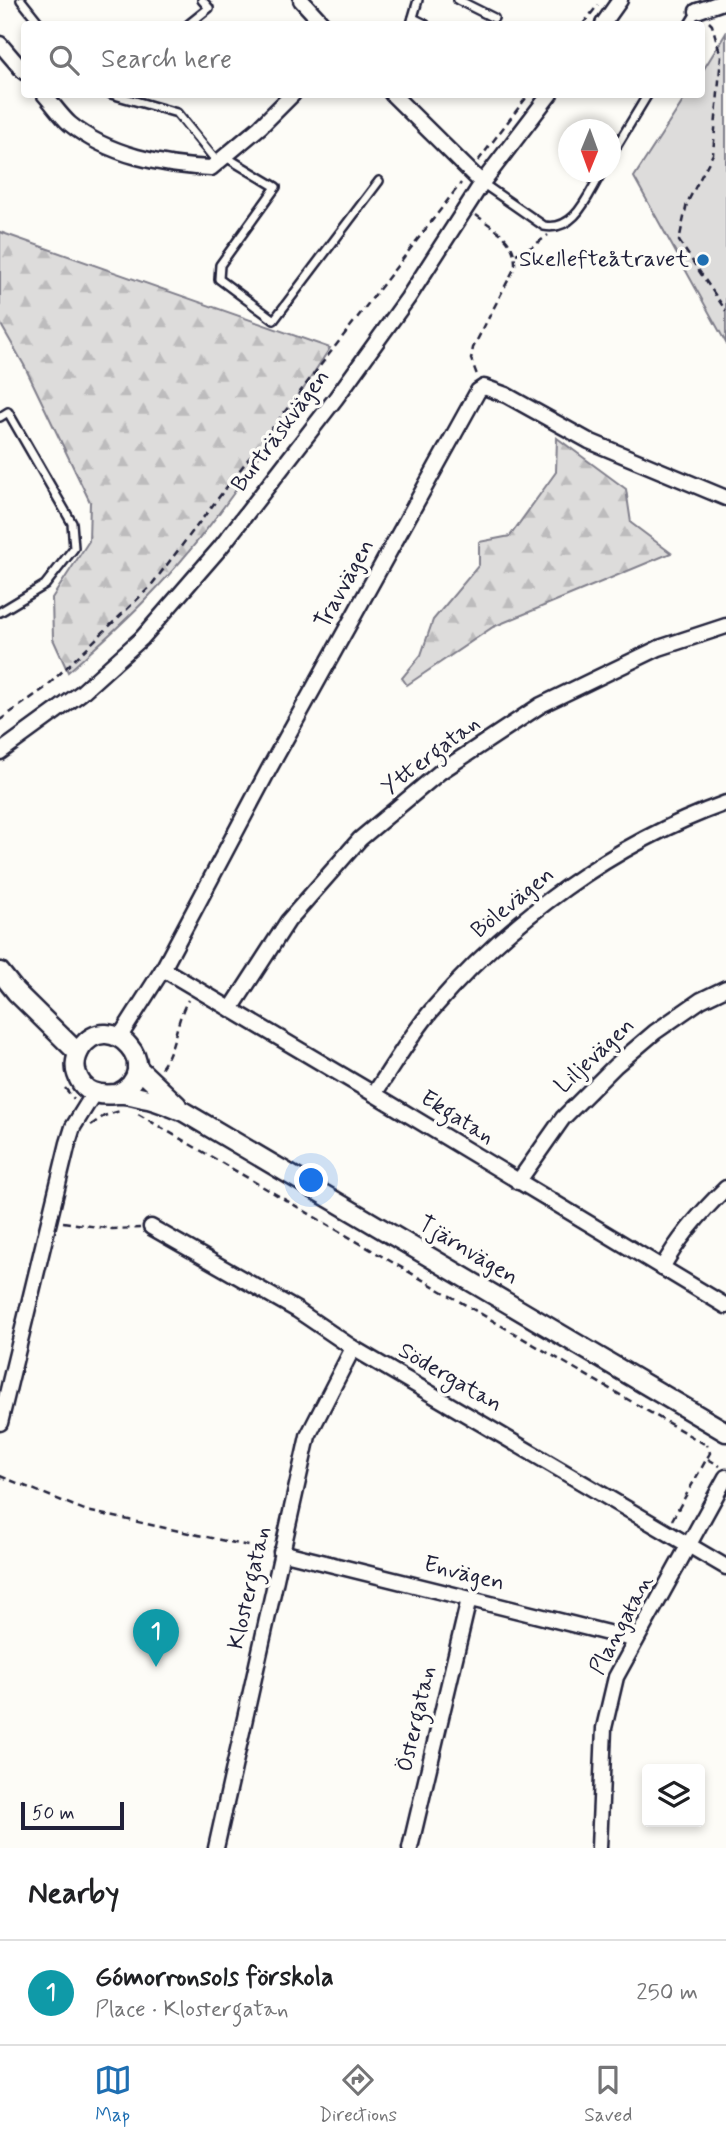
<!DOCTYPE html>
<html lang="en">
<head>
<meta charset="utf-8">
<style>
  :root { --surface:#fff; --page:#f6f6f6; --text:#202124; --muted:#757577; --line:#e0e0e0; --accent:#1f6fb2 }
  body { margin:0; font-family:Mynerve,sans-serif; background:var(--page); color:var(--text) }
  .controls { position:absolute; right:21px; bottom:21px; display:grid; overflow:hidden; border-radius:7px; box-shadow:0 4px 10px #0003 }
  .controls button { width:63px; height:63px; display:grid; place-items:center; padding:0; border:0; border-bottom:2px solid var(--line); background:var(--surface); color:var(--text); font:35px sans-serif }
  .compass { position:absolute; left:558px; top:119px; width:63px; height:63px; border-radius:50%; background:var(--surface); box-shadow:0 4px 10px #0003; rotate:181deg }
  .scale { position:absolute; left:21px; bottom:18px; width:103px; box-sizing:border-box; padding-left:7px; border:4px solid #22223b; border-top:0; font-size:19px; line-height:24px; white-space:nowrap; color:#22223b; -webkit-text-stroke:5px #fdfcf7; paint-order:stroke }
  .you { position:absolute; left:312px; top:1181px; width:24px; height:24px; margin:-18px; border:5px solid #fff; border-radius:50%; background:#1a73e8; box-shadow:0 0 0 10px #1a73e833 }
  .badge { display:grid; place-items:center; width:46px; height:46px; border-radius:50%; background:var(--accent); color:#fff; font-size:23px; font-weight:700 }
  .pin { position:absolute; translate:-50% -58px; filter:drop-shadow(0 2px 4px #0008) }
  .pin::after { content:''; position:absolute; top:37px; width:24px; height:21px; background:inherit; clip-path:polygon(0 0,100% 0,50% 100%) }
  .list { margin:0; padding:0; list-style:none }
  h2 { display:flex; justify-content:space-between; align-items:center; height:91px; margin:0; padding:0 28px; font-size:30px }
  h2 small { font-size:23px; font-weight:400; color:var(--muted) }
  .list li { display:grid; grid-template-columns:46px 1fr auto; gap:21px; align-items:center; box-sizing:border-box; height:105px; padding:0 28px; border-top:2px solid var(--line) }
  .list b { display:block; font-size:26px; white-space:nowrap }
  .list p { margin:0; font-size:23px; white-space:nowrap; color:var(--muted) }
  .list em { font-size:23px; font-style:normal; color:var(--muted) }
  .icon { flex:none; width:38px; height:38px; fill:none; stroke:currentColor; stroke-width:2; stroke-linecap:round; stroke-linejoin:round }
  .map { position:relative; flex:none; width:726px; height:1848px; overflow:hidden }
  .search { position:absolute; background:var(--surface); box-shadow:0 4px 10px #0003; left:21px; right:21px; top:21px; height:77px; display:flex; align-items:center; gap:18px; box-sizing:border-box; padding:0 24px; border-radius:7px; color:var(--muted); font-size:26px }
  .sheet { height:196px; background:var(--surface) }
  nav { display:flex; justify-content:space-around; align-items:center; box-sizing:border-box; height:98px; border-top:2px solid var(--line); background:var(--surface); font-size:19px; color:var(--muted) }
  nav a { display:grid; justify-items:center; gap:4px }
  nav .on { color:var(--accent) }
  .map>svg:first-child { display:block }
</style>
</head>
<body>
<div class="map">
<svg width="726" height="1848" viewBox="0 0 726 1848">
  <defs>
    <pattern id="forest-firs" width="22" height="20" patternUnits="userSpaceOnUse" patternTransform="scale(1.75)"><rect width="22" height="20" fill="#dddcdb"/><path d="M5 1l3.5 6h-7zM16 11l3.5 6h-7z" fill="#bdbcbd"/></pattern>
  </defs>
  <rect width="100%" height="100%" fill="#fdfcf7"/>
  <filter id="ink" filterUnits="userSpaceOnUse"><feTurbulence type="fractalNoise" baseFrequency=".0143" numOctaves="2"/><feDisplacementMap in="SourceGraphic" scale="14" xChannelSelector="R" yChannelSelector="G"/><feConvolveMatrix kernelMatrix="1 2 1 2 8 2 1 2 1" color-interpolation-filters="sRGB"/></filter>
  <g filter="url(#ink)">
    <g fill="url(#forest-firs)" stroke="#807f8b" stroke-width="2">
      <path d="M0,232L330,348C275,432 221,522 150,595C125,622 96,647 68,672L53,639L52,598L89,541L90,502L24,365L0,323Z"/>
      <path d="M557,438L626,489L631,523L671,553L493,627L407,685L402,678L421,655L433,620L479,565V542L510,536L556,472Z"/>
    </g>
    <path fill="#dddcdb" stroke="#807f8b" stroke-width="2" d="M726,33V343L634,177L687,95L702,94V72Z"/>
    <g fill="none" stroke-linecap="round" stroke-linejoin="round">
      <g stroke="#22223b" stroke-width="12">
        <g id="service">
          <path d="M21,0L40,24"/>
          <path d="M458,0L494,18"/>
          <path d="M413,18L425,24"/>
          <path d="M189,24L209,8L202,0"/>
          <path d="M411,24L418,0"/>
          <path d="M689,24L697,11"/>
          <path d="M111,94L177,113L218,163"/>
          <path d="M226,157L276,187L220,265L219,279L274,320L379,181"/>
          <path d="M610,157L648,94"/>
          <path d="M482,183L544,226C576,232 588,194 602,172"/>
          <path d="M0,417L8,412L72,523L74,548L45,585L0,612"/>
        </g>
      </g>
      <g stroke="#22223b" stroke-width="19">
        <g id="minor">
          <path d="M301,0L323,24"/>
          <path d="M697,11L726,1"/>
          <path d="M603,24L620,0"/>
          <path d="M0,44L24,72"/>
          <path d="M44,94C53,104 61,116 70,124C108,155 163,166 211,168L260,127L293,94"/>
          <path d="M392,94L482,183"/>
          <path d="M0,752L81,693L142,638L220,548L336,398L408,298L482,183L550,94"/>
          <path d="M163,969L374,1094L726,1306"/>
          <path d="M231,1009L288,921L360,839L440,772L541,705L659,648L726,626"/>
          <path d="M119,1038L163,969L269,769L478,391L484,387L506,395L589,441L726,498"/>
          <path d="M374,1094C393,1066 410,1036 432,1010C509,920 614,843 726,803"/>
          <path d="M518,1182L563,1118L615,1066L655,1032L701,1000L726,988"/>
          <path d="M151,1227L297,1310L353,1348L726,1567"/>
          <path d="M662,1268C679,1237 700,1213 726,1188"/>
          <path d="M0,1423L68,1143L73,1127L94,1093"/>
          <path d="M281,1552L636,1640"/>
          <path d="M216,1848L308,1436L353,1348"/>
          <path d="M410,1848L469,1599"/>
          <path d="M599,1848L604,1728L616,1677L726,1477"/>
        </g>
      </g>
      <g stroke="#22223b" stroke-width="23">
        <g id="tertiary">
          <path d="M0,972L16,992L78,1053"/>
          <path d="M137,1067L177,1105"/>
          <path d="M117,1094C168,1070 110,1006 81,1048C76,1056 74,1066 77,1074C83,1093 99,1096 116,1094C124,1093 135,1096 143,1098C157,1100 171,1107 184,1112L726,1432"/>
        </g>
      </g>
      <g stroke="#22223b" stroke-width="2.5" stroke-dasharray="7 5" stroke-linecap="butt">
        <path d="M709,22L712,25L721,56L713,154L687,203L679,241L726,311"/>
        <path d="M583,24L598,5"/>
        <path d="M478,161L529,94"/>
        <path d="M476,215C497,231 516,239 515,267L473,348L471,359L477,375"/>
        <path d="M516,254L532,247L548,235"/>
        <path d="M0,720L45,688L149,588L461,183"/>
        <path d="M161,1068C176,1048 175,1022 188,1000"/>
        <path d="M65,1088L74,1099"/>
        <path d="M138,1114L706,1445"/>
        <path d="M91,1125L104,1116L123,1110"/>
        <path d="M63,1222L112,1229L140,1228"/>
        <path d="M708,1459L720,1466"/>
        <path d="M0,1476L87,1511L267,1550"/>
        <path d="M672,1520L710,1453L707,1444"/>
      </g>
      <use href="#service" stroke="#fdfcf7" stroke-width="7"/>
      <use href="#minor" stroke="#fdfcf7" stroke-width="14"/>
      <use href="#tertiary" stroke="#fdfcf7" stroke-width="18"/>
    </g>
  </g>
  <circle fill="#1f6fb2" stroke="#fdfcf7" stroke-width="2.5" cx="703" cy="260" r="7"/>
  <g text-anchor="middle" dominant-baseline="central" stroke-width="7" stroke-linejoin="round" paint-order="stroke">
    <g font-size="23" fill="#22223b" stroke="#fdfcf7" text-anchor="end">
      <text x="689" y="260">Skellefteåtravet</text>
    </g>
    <g font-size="23" fill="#22223b" stroke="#fdfcf7">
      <text transform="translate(281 431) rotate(-53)">Burträskvägen</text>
      <text transform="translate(345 584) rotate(-61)">Travvägen</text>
      <text transform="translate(431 756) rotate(-37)">Yttergatan</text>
      <text transform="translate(513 903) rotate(-39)">Bölevägen</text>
      <text transform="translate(595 1056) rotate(-43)">Liljevägen</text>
      <text transform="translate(457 1118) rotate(32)">Ekgatan</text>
      <text transform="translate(468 1251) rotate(31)">Tjärnvägen</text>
      <text transform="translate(450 1378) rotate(30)">Södergatan</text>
      <text transform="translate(464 1574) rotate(14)">Envägen</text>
      <text transform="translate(250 1588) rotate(-77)">Klostergatan</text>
      <text transform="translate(622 1625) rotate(-62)">Plangatan</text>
      <text transform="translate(417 1719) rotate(-77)">Östergatan</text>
    </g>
  </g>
</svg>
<div class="controls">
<button><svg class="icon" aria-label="layers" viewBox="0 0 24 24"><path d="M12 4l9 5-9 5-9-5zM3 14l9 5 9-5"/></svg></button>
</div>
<svg class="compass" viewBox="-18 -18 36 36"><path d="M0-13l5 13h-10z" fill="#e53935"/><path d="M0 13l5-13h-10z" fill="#757577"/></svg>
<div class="scale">50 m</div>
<div class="you"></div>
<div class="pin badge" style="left:156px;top:1667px;background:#0f9aa8">1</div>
<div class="search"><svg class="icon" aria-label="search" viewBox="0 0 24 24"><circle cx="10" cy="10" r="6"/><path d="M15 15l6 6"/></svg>Search here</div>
</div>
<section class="sheet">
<h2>Nearby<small></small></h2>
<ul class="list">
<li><span class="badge" style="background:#0f9aa8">1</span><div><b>Gómorronsols förskola</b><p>Place · Klostergatan</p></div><em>250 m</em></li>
</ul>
</section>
<nav>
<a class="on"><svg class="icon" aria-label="map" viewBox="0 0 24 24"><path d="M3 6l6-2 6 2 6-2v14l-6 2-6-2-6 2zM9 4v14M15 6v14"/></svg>Map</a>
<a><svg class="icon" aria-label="directions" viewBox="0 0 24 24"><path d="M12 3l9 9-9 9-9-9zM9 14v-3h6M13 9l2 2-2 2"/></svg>Directions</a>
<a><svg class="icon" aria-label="saved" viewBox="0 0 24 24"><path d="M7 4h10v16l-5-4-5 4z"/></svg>Saved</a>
</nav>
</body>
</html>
